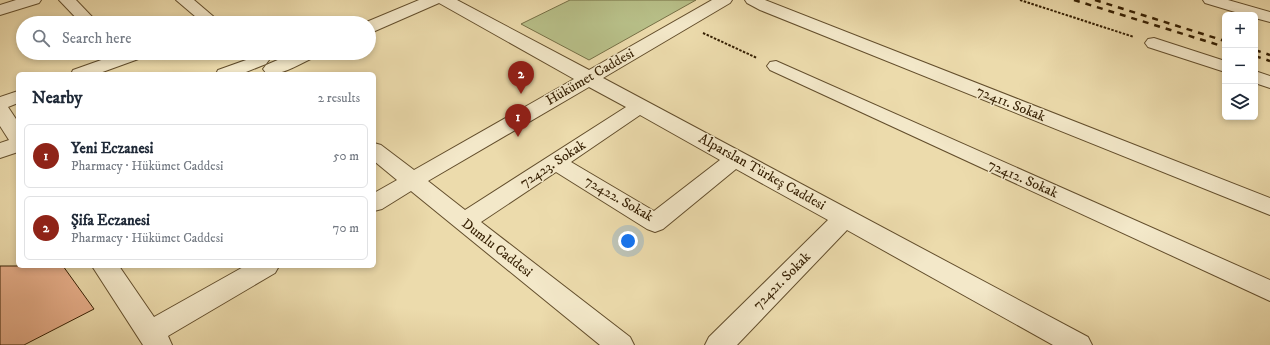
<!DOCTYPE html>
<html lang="en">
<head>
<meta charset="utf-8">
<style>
  :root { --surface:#fff; --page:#f2f2f3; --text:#1f2937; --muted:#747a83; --line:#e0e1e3; --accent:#8f2418 }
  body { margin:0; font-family:"IM FELL DW Pica",serif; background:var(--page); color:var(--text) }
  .controls { position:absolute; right:12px; top:12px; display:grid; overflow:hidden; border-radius:6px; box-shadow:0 2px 6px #0003 }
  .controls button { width:36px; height:36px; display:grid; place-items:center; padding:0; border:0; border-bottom:1px solid var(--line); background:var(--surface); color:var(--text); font:20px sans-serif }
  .you { position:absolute; left:628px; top:241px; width:14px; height:14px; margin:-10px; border:3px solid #fff; border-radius:50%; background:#1a73e8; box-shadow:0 0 0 6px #1a73e833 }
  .badge { display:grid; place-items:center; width:26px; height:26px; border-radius:50%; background:var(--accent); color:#fff; font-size:13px; font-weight:700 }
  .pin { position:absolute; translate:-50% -33px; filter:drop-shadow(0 1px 2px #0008) }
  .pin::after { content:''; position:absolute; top:21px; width:14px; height:12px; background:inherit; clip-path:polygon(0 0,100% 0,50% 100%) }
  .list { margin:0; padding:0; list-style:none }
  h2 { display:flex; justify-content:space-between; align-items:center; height:52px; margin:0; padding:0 16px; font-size:17px }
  h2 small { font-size:13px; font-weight:400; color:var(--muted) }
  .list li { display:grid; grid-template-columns:26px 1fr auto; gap:12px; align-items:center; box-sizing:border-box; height:64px; margin:0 8px 8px; padding:0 8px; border:1px solid var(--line); border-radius:6px }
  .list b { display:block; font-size:15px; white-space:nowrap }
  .list p { margin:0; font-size:13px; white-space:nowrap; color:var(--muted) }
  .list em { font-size:13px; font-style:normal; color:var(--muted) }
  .icon { flex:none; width:22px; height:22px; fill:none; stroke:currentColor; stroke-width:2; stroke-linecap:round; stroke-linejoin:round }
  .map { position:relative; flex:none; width:1270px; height:345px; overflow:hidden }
  .search { position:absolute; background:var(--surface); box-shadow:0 2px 6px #0003; left:16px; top:16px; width:360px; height:44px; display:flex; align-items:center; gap:10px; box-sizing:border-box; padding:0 14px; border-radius:22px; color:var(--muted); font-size:15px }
  .panel { position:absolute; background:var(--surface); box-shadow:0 2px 6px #0003; left:16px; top:72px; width:360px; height:196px; border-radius:6px }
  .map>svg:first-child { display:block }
</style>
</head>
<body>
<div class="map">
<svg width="1270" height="345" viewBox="0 0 1270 345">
  <rect width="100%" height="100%" fill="#ecdbac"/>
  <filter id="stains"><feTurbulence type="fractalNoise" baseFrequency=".005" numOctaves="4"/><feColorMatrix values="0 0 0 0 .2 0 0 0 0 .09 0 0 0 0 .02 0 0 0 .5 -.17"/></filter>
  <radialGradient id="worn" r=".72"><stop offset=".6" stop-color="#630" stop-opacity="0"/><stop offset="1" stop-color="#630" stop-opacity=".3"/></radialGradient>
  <path fill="#b8c089" stroke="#767046" d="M570,0H696L589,60L521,24Z"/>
  <path fill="#e8af8b" stroke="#351f02" d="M0,266H63L94,309L24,345H0Z"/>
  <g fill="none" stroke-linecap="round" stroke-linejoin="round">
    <g stroke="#634e2c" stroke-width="2">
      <g id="minor">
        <path d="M16,0H41L39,3L0,15V5Z"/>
        <path d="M59,0H76L98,23H81Z"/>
        <path d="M176,0H194L221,23H203Z"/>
        <path d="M419,0H457L589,70L712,0H732L730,3L603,78L1088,337L1092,345H1053L847,230L737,345H705L709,337L828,220L736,169L663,229L655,232L647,229L556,172L481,222L630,337L634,345H600L411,191L382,209L374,211V193L397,180L374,161V143L381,145L414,170L574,79L439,3L375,31L369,32V23H364ZM589,87L626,107L465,210L428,181ZM640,115L720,160L654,211L571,162Z"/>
        <path d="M745,0H765L1270,198V215L760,10L747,3Z"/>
        <path d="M1203,0H1228L1270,12V22L1255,18V15H1245L1205,3Z"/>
        <path d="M1154,38L1225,61V72L1148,47L1145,43L1148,39Z"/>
        <path d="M121,53H147L144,57L97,74H71L73,70Z"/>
        <path d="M294,53H318L315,57C301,63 281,77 266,73L263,69L266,65Z"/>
        <path d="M260,55L266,56L269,60L266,64L241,74H216L218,70Z"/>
        <path d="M776,61L1270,280V301L770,70L767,66L770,62Z"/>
        <path d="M1255,71L1270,76V88L1255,83Z"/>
        <path d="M18,91V103L8,107L18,122V152L0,158V143L9,140L0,126V97Z"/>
        <path d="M92,266H119L154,317L245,266H279L275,273L168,336L172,345H143Z"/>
      </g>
    </g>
    <g stroke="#351f02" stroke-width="2" stroke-dasharray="2.5 1.5" stroke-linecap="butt">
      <path d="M1020,0L1134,37"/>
      <path d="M703,33L757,58"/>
    </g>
    <use href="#minor" fill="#f3e8c9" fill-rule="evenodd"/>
    <g stroke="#351f02" stroke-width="2.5" stroke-dasharray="6 6" stroke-linecap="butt">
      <path d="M1074,0L1225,47"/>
      <path d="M1095,0L1225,41"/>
      <path d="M1255,50L1270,55"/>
      <path d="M1255,56L1270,61"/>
    </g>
  </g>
  <g text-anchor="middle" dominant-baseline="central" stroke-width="3" stroke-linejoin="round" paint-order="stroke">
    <g font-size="14" fill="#351f02" stroke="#f3e8c9">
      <text transform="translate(590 77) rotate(-30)">Hükümet Caddesi</text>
      <text transform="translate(1011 104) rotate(22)">72411. Sokak</text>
      <text transform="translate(553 164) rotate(-33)">72423. Sokak</text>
      <text transform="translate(762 172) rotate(29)">Alparslan Türkeş Caddesi</text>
      <text transform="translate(1023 179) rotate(24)">72412. Sokak</text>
      <text transform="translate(619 199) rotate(30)">72422. Sokak</text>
      <text transform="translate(497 248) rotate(38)">Dumlu Caddesi</text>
      <text transform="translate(782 281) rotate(-45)">72421. Sokak</text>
    </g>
  </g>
  <rect width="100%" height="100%" filter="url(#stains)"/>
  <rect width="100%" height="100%" fill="url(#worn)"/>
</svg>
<div class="controls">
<button>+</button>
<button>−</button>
<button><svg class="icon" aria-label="layers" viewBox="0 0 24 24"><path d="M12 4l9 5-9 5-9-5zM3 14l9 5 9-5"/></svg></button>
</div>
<div class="you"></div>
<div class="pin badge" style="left:518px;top:137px">1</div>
<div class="pin badge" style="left:521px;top:94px">2</div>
<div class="search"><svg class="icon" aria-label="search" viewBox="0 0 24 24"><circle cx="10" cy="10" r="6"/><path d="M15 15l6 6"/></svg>Search here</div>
<section class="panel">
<h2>Nearby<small>2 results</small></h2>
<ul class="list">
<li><span class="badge">1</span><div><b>Yeni Eczanesi</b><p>Pharmacy · Hükümet Caddesi</p></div><em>50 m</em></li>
<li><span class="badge">2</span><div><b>Şifa Eczanesi</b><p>Pharmacy · Hükümet Caddesi</p></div><em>70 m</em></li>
</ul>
</section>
</div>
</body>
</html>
